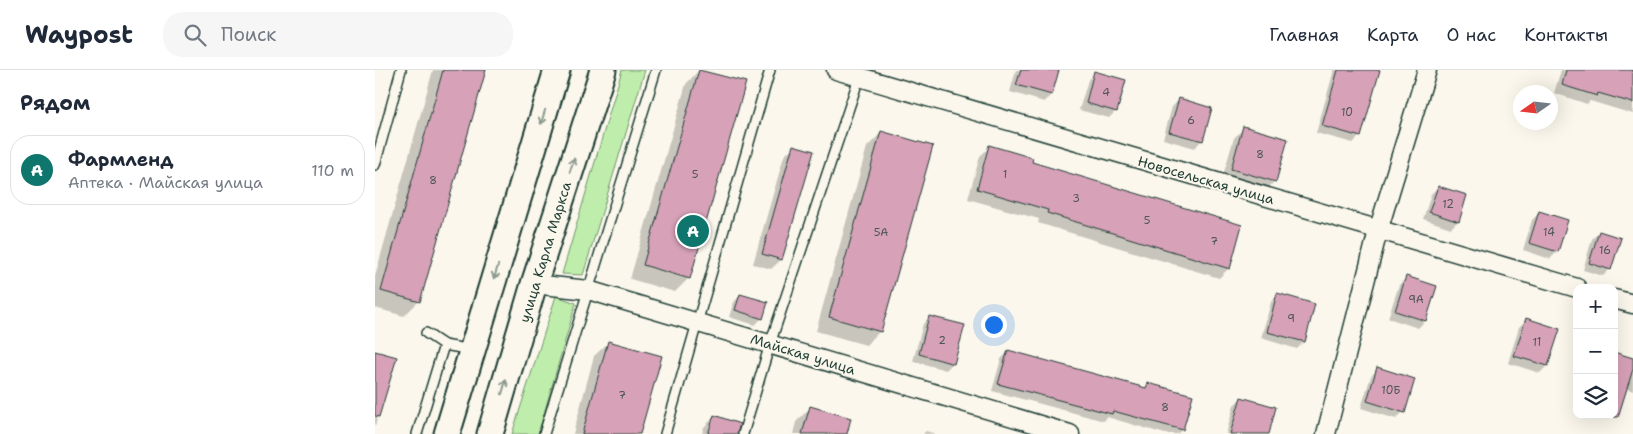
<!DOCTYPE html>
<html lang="ru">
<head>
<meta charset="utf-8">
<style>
  :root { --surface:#fff; --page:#f6f6f7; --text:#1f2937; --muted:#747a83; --line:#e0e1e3; --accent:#0f766e }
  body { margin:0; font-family:"Shantell Sans",sans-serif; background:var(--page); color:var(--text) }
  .controls { position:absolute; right:15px; bottom:15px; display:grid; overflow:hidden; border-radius:10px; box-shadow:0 5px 20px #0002 }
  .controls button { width:45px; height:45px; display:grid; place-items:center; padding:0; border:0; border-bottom:1px solid var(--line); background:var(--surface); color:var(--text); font:25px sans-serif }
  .compass { position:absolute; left:1138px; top:15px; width:45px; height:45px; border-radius:50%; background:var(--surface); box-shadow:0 5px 20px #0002; rotate:256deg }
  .you { position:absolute; left:618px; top:254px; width:18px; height:18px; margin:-12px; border:4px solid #fff; border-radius:50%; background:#1a73e8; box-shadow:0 0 0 8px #1a73e833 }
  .badge { display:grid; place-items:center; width:32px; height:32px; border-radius:50%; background:var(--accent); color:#fff; font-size:16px; font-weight:700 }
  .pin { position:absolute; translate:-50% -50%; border:2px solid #fff; box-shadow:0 1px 5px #0006 }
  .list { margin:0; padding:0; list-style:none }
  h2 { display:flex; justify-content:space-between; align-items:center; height:65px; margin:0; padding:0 20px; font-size:21px }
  h2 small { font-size:16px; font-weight:400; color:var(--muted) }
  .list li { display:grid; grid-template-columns:32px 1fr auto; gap:15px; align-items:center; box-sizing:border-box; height:70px; margin:0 10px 10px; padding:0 10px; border:1px solid var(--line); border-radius:20px }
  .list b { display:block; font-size:19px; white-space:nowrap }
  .list p { margin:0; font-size:16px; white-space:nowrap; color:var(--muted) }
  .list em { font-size:16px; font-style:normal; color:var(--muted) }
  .icon { flex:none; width:28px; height:28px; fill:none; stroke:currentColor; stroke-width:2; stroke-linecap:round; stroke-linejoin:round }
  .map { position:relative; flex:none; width:1258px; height:364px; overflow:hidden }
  header { display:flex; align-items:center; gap:30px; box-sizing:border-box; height:70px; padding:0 25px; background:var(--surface); border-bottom:1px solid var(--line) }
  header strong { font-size:24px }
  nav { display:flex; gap:28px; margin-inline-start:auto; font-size:18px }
  .search { width:350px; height:45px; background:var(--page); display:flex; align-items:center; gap:12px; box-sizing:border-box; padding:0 18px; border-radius:20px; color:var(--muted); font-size:19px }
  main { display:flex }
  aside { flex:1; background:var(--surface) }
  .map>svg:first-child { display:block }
</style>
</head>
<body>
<header>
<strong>Waypost</strong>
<div class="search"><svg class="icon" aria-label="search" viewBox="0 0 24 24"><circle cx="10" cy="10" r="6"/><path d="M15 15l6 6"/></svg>Поиск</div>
<nav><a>Главная</a><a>Карта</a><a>О нас</a><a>Контакты</a></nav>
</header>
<main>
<aside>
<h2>Рядом<small></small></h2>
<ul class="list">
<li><span class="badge">A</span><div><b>Фармленд</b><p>Аптека · Майская улица</p></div><em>110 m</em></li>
</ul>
</aside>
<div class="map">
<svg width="1258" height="364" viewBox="0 0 1258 364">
  <rect width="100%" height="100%" fill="#fbf7ec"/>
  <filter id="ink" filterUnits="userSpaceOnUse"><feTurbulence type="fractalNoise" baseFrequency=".02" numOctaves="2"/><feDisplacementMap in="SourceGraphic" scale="10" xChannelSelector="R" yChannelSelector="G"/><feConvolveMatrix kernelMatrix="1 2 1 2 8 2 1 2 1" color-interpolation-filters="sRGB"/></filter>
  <g filter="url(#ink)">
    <g fill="#bfedab" stroke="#6f9570">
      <path d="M247,0H270L208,205L187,204Z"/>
      <path d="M181,226L201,233L163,364H137Z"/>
    </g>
    <g fill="#0003">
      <path d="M58,0H110L44,231L29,246L0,238V206Z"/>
      <path d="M324,0L370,13L314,208L300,222L255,209L311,14Z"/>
      <path d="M641,0H683L676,25L669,32L635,22Z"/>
      <path d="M959,0H1005L985,66L978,73L941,63Z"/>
      <path d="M1186,0H1258V44L1215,31L1212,34L1179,23Z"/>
      <path d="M720,3L741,41L734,48L704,40L713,10Z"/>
      <path d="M804,30L836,39L826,71L820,78L788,69L797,37Z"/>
      <path d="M869,58L900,111L890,121L847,109L859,68Z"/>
      <path d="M506,63L505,261L491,275L441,261L492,77Z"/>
      <path d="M419,76L406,190L396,199L378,194L409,86Z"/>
      <path d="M615,77L656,92L854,198L844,208L663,153L664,149L593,129L605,86Z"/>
      <path d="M1063,117L1083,151L1076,158L1048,149L1056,124Z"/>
      <path d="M1164,143L1191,151L1182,182L1175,189L1148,180L1157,150Z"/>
      <path d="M1224,162L1235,199L1228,206L1208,200L1217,169Z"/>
      <path d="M1031,208L1060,217L1050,251L1043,258L1013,248L1024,215Z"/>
      <path d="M366,225L387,248L380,255L354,247L359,232Z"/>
      <path d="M903,225L939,235L929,272L922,279L886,268L896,232Z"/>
      <path d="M555,247L578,293L571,300L538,291L548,254Z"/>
      <path d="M1151,250L1172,296L1165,303L1133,293L1144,257Z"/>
      <path d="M233,273L264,364H198L219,286Z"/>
      <path d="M0,282L21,288L0,356Z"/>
      <path d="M633,282L769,319L773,314L816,326L807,360L802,364H790L732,347L729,351L617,321L626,289Z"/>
      <path d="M1239,283L1258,289V321L1251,318Z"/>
      <path d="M1003,299L1028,342L1021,349L986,338L996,306Z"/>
      <path d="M866,328L892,364H851L859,335Z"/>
      <path d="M435,338L471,364H418L421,352Z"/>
      <path d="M339,347L357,364H327L329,357Z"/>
      <path d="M551,361L561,364H548Z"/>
    </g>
    <g fill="#d7a1b8" stroke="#1f3d34">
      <path d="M68,0H111L45,232L6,221Z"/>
      <path d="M324,0L371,12L315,209L268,195Z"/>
      <path d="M646,0H684L677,25L641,15Z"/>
      <path d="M963,0H1005L986,67L947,56Z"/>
      <path d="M1191,0H1258V33L1223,23L1222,26L1187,15Z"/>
      <path d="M719,1L751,10L742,42L711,33Z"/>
      <path d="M804,28L837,38L828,71L794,62Z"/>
      <path d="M868,56L913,69L901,112L856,99Z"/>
      <path d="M506,61L558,76L506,262L454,247Z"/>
      <path d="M418,75L439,81L407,190L387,184Z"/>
      <path d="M614,75L658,88L657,92L867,155L855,199L672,143L673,140L602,119Z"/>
      <path d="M1063,116L1092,125L1084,152L1054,142Z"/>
      <path d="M1164,141L1193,150L1183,182L1154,173Z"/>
      <path d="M1224,161L1246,168L1236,200L1214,193Z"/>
      <path d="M1031,206L1062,216L1051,251L1020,241Z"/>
      <path d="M902,223L940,234L930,272L892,262Z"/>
      <path d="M365,224L393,232L388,249L360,240Z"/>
      <path d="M554,246L590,255L579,294L544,284Z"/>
      <path d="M1151,248L1185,259L1173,296L1139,286Z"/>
      <path d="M233,271L287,286L265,364H207Z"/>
      <path d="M633,280L771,318L773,313L818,325L808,360L738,341L737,344L623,314Z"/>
      <path d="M0,281L22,287L4,347L0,346Z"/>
      <path d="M1239,282L1258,288V299L1243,347H1239Z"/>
      <path d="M1002,297L1040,309L1030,343L992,331Z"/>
      <path d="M866,327L901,337L894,364H855Z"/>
      <path d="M435,336L476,348L472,364H427Z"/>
      <path d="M339,345L365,354L362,364H333Z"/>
    </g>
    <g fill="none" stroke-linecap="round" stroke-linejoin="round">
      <g stroke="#1f3d34" stroke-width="12">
        <g id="service">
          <path d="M0,95L26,0"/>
          <path d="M51,263L69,275L97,280"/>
          <path d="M42,364L69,275"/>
          <path d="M169,364L281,0"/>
          <path d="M290,364L395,0"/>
          <path d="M368,364L395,274L485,5"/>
        </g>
      </g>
      <g stroke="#1f3d34" stroke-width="21">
        <g id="minor">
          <path d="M461,0L1202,218"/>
          <path d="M159,214L213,220L695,364"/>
          <path d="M1239,229L1258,234"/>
          <path d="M951,364L1003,161L1052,0"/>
        </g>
      </g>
      <g stroke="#1f3d34" stroke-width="29">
        <g id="secondary">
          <path d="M72,364L182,0"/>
          <path d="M115,364L159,214L228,0"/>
        </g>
      </g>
      <use href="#service" stroke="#fbf7ec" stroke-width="9"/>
      <use href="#minor" stroke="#fbf7ec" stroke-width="18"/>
      <use href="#secondary" stroke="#fbf7ec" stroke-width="25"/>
    </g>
    <defs><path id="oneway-shaft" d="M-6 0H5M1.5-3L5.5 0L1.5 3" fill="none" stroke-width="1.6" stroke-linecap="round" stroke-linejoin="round" transform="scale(1.25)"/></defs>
    <g stroke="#8d9a90">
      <use href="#oneway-shaft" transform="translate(168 47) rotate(107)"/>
      <use href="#oneway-shaft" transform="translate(197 95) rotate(-72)"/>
      <use href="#oneway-shaft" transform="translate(121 202) rotate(107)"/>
      <use href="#oneway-shaft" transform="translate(129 317) rotate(-74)"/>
    </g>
  </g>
  <g text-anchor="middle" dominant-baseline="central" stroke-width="4" stroke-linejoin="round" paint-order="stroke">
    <g font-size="11" fill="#4d5655">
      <text x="731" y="22">4</text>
      <text x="972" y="42">10</text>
      <text x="816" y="50">6</text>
      <text x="885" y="84">8</text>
      <text x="320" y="104">5</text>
      <text x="630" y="104">1</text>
      <text x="58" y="110">8</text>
      <text x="701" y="128">3</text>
      <text x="1073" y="134">12</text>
      <text x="772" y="150">5</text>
      <text x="506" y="162">5А</text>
      <text x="1174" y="162">14</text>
      <text x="839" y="171">7</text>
      <text x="1230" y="180">16</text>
      <text x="1041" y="229">9А</text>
      <text x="916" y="248">9</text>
      <text x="567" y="270">2</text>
      <text x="1162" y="272">11</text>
      <text x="1016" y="320">10Б</text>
      <text x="247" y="325">7</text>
      <text x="790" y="337">8</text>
    </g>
    <g font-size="14" fill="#1f3d34" stroke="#fbf7ec">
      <text transform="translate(831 110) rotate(16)">Новосельская улица</text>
      <text transform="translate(170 182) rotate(-73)">улица Карла Маркса</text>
      <text transform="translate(428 284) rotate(17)">Майская улица</text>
    </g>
  </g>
</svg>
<div class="controls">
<button>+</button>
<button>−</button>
<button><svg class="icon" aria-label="layers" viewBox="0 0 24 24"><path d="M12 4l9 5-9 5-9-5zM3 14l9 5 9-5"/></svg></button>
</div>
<svg class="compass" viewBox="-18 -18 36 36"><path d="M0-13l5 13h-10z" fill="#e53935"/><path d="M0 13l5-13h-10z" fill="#747a83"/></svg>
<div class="you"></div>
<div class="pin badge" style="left:318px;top:161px">A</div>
</div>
</main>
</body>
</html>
